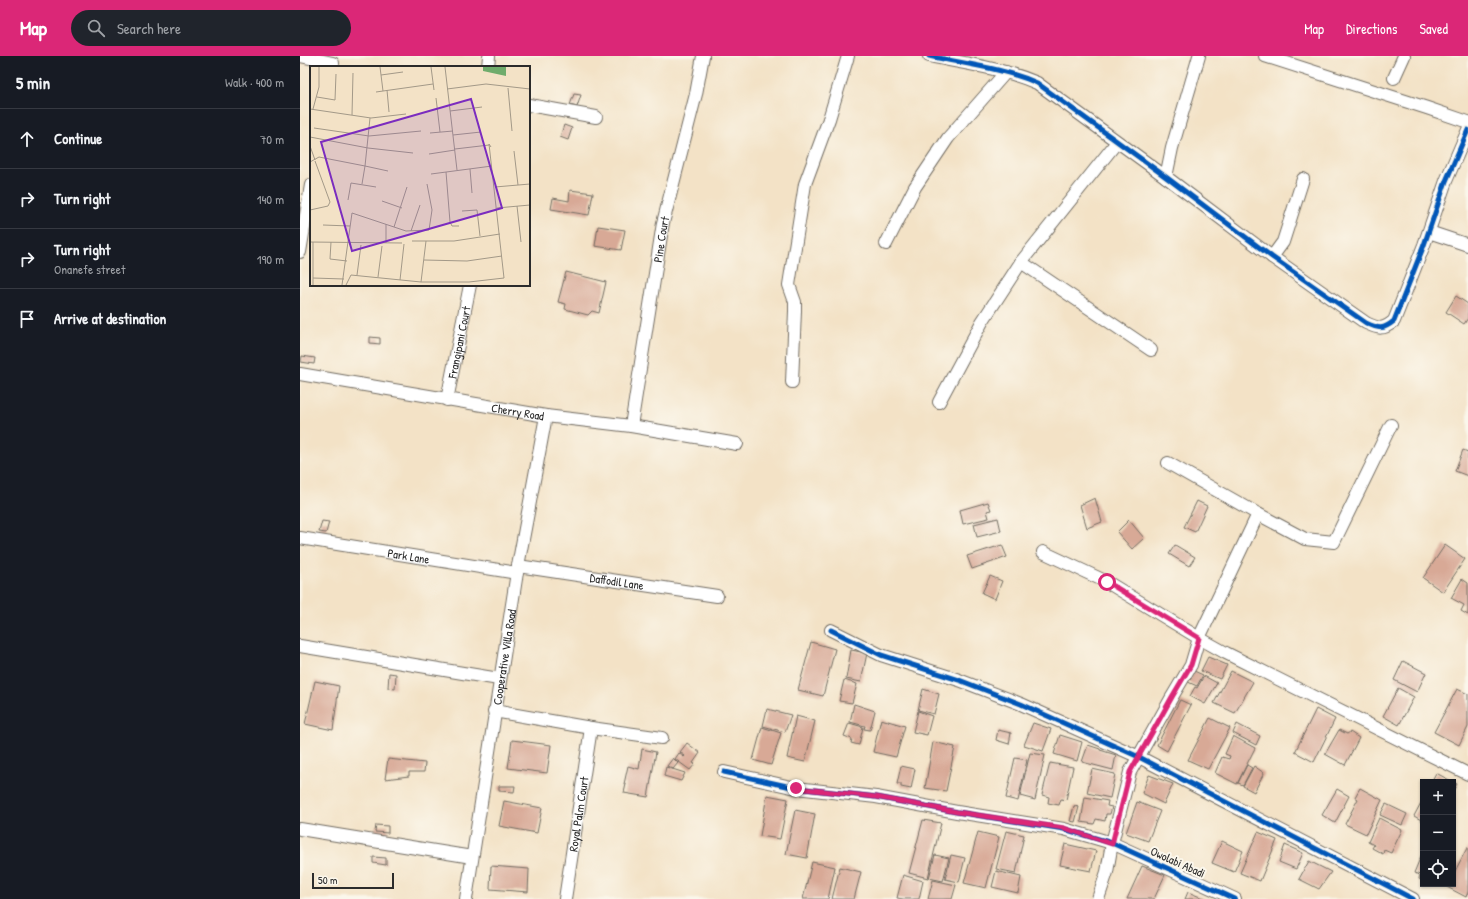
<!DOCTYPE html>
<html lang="en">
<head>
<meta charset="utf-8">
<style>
  :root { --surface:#171b24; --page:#20242c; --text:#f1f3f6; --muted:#9ea1a6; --line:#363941; --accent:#db2777 }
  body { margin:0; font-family:"Patrick Hand",sans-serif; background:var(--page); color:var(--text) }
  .controls { position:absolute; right:12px; bottom:12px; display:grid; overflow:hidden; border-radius:0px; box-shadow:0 1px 3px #0004 }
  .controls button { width:36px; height:36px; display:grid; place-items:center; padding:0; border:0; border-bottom:1px solid var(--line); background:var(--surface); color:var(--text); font:20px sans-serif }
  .scale { position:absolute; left:12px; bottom:10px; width:82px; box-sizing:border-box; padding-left:4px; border:2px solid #2b2b2b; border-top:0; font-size:11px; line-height:14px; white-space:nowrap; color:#2b2b2b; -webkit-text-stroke:3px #fbf7ec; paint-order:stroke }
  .stop { position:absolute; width:12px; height:12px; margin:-9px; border:3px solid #db2777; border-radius:50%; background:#fff }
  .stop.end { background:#db2777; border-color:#fff; box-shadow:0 1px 4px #0008 }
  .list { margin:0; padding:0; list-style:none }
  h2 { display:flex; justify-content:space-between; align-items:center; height:52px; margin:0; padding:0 16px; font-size:17px }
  h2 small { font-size:13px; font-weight:400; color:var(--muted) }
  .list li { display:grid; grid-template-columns:26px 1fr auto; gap:12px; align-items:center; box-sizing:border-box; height:60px; padding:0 16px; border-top:1px solid var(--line) }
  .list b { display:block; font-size:15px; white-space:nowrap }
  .list p { margin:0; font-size:13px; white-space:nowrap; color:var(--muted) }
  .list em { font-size:13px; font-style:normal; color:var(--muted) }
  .icon { flex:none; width:22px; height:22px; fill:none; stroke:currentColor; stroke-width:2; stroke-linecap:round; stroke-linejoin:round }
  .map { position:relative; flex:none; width:1168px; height:843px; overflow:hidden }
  header { display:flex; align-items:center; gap:24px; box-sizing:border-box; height:56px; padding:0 20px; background:var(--accent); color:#fff }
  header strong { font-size:19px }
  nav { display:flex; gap:22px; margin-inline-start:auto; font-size:14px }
  .search { width:280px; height:36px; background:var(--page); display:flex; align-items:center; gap:10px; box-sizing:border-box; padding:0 14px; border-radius:22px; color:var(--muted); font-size:15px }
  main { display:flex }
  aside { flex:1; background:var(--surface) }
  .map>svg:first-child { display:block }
</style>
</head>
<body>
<header>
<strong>Map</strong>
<div class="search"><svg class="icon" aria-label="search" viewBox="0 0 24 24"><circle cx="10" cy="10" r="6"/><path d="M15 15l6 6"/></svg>Search here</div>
<nav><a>Map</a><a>Directions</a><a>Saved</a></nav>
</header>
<main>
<aside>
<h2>5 min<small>Walk · 400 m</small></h2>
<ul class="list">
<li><svg class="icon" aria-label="ahead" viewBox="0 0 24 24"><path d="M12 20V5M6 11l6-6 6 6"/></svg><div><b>Continue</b></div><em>70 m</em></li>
<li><svg class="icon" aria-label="right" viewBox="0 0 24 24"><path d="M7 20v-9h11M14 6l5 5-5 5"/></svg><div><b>Turn right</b></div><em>140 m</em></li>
<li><svg class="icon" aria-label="right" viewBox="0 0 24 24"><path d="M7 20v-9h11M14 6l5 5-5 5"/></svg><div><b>Turn right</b><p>Onanefe street</p></div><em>190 m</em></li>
<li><svg class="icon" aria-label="arrive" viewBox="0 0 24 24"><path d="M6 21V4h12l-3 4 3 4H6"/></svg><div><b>Arrive at destination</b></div></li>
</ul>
</aside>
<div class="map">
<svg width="1168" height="843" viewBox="0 0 1168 843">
  <rect width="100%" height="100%" fill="#fbf7ec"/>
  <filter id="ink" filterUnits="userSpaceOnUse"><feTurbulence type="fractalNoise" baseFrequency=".025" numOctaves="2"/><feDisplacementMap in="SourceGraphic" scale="8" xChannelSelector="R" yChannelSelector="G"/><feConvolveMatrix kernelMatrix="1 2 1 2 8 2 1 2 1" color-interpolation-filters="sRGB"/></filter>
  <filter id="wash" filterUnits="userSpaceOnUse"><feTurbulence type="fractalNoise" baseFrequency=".012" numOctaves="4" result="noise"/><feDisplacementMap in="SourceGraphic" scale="16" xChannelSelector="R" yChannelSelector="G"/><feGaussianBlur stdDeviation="0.9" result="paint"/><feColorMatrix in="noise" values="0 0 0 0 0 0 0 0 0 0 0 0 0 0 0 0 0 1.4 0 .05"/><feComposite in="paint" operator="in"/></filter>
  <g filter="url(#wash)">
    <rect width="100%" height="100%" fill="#f3e2c6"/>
    <g id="blocks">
      <g fill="#d8a996">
        <path d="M274,38L281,39L277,51L270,49Z"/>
        <path d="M264,69L272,72L268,84L260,81Z"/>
        <path d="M270,134L293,137L289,159L251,153L253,142L269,145Z"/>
        <path d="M298,170L325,174L321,194L295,190Z"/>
        <path d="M266,216L306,226L299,257L292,255L288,259L265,253L266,248L258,246Z"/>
        <path d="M1156,240L1168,248V262L1164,268L1146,256Z"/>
        <path d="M70,281L80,282V288L70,287Z"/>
        <path d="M2,300L15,302L14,308L1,306Z"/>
        <path d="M1163,394L1168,396V420L1155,415Z"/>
        <path d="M795,442L802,466L787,472L780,449Z"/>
        <path d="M897,445L907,450L895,476L884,471Z"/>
        <path d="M688,446L691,454L687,455L689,462L663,468L660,454Z"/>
        <path d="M698,462L701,475L677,481L674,468Z"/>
        <path d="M829,464L844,482L832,493L817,476Z"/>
        <path d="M22,465L29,466L26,477L19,476Z"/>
        <path d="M702,489L707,501L672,513L667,500Z"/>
        <path d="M875,489L895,501L889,510L869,498Z"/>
        <path d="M1145,489L1165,503L1143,536L1123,522Z"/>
        <path d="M690,520L702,525L695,543L682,537Z"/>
        <path d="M1162,523L1168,527V559L1161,555L1164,549L1151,542Z"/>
        <path d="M511,586L535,593L523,640L498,634Z"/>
        <path d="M551,594L567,597L561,626L546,623Z"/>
        <path d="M908,601L927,609L920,623L901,615Z"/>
        <path d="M1103,605L1126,617L1117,636L1094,624Z"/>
        <path d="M894,615L903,619L897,630L888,626Z"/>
        <path d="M931,615L953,626L935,657L914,647Z"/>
        <path d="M89,617L96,618L95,633L88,632Z"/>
        <path d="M904,620L917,627L905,648L890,640L895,631L897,632Z"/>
        <path d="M544,624L557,628L552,647L539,645Z"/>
        <path d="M15,625L39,630L33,674L5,668Z"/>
        <path d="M1098,632L1114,641L1099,669L1083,660Z"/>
        <path d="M623,633L639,638L634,658L618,654Z"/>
        <path d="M1157,633L1168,638V671L1159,689L1134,676Z"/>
        <path d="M880,644L891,649L867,695L857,689Z"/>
        <path d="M554,648L575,655L570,674L564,673L565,670L550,666Z"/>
        <path d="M467,653L491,659L485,676L463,670Z"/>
        <path d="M1016,653L1035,663L1014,706L995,696Z"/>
        <path d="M618,655L632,660L627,679L613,676Z"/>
        <path d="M496,660L515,665L505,706L487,702Z"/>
        <path d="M910,662L930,672L908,713L888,704Z"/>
        <path d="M581,663L605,670L596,701L573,696Z"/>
        <path d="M549,667L563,671L559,689L551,687L552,683L544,680Z"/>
        <path d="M733,667L751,673L743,695L724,689Z"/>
        <path d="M937,668L960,680L956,689L933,677Z"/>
        <path d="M462,671L481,677L471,709L453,704Z"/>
        <path d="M698,674L711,677L709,688L696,684Z"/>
        <path d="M1039,674L1047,678L1050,676L1059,682L1045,709L1025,698Z"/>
        <path d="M760,679L782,686L777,705L754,698Z"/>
        <path d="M933,680L955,692L937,728L915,717L922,701L929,703L930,700L925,698Z"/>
        <path d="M212,684L251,689L247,717L208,712Z"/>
        <path d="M633,686L655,691L646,735L625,732Z"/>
        <path d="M387,687L400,697L393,707L395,708L390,714L375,703L379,697L384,701L385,700L380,696Z"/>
        <path d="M788,689L800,693V694L816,699L813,714L782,706Z"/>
        <path d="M342,693L356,696L348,741L324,737L326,728H324L328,710L339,713Z"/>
        <path d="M730,697L745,699L735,744L720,740Z"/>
        <path d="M373,702L378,707L373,713L367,710Z"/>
        <path d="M715,702L727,704L718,745L706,742Z"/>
        <path d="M88,703L125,707L124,716H109V720L85,723Z"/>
        <path d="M750,707L773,711L766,744L761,743L759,749L748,747L749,741L742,739Z"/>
        <path d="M947,709L952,712L943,729L938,727Z"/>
        <path d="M601,710L615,713L611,733L601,731V728H597Z"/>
        <path d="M954,710L964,717L954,736L943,730Z"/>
        <path d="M366,711L385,717L381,725L364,720Z"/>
        <path d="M792,713L815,718L810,742L787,737Z"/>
        <path d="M1136,717L1157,728L1153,735V726H1131Z"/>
        <path d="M849,719L873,728L864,748L842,737Z"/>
        <path d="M199,730H215L214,736L199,735Z"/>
        <path d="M1060,732L1082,744L1066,778L1045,768L1058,743L1055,741Z"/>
        <path d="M1037,733L1049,740L1035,767L1022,759Z"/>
        <path d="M467,739L488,743L480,783L460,780Z"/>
        <path d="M785,741L808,745L807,750L812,751L810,758H806L805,765L796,763L794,768L781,766Z"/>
        <path d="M1123,743V765L1114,760Z"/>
        <path d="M204,745L242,752L237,777L199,770Z"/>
        <path d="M837,746L860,755L848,785L826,777Z"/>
        <path d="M1086,748L1107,758L1102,769L1080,759Z"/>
        <path d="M774,750L779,751L775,766L770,765Z"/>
        <path d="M495,754L515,758L507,802L486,798Z"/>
        <path d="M1079,762L1102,774L1091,797L1084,794L1083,798L1072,792L1074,789L1068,786Z"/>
        <path d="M623,764L641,767L628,822L609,817Z"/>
        <path d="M76,769L88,770V777L75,776Z"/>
        <path d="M706,775L724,779L716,817L696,813Z"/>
        <path d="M678,776L699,781L686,832L664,827Z"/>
        <path d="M958,776L977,784L960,825L940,817Z"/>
        <path d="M922,785L943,795L934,816L912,807Z"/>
        <path d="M765,788L796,795L791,815L760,809Z"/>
        <path d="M985,789L1003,797L996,813L979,806Z"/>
        <path d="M1167,792H1168V836L1166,841L1147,831L1149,828H1153V819Z"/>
        <path d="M1123,795V825L1119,823L1120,819L1114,817Z"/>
        <path d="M635,799L649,802L643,825L629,822Z"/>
        <path d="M651,799L665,802L659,826L645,823Z"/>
        <path d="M73,801L86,802V809L73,807Z"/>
        <path d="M1009,805L1031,816L1019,833L999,823Z"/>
        <path d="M512,806L535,811L528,843H503Z"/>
        <path d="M191,810L229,813L228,836L190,833Z"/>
        <path d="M842,810L865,819L854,843H827Z"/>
        <path d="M540,811L561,816L554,843H532Z"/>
        <path d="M696,815L721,821L718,837L692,831Z"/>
        <path d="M603,819L623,825L619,843H603L597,842Z"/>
        <path d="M633,824L656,829L652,843H628Z"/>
        <path d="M888,836L905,843H885Z"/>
      </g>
    </g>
  </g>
  <g filter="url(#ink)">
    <use href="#blocks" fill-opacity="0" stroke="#716b61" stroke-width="1"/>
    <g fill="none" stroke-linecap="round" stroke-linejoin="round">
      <g stroke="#716b61" stroke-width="14">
        <g id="street">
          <path d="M0,0L33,7"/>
          <path d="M629,0C665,8 703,12 737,27L866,121L972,201L1066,267C1079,273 1083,274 1094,265L1124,189L1146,125L1168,74"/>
          <path d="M965,0L1127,52L1168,66"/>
          <path d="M188,11L189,0"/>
          <path d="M1094,22L1104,0"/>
          <path d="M229,49L296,61"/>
          <path d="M866,121L872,92L899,0"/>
          <path d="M1129,176L1168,189"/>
          <path d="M586,188L615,131L648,82L706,16"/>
          <path d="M0,196L11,129"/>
          <path d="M972,201L983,186L1003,123"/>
          <path d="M721,206L851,294"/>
          <path id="s1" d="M0,318L246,360L331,370L437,388"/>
          <path d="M492,326L495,255V246L489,229L505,128L529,63L548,0"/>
          <path id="s2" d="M147,344L170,229"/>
          <path d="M639,346L682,266L721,206L817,86"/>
          <path id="s3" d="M331,370L363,167L396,38L403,0"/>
          <path d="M868,407L958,458L1005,483L1034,486L1091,369"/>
          <path d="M958,458L899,582L926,597L1168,718"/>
          <path id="s4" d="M0,482L217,517"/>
          <path d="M743,496L807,526L899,582L891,609L872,641L830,716L812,787L807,816L798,843"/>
          <path id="s5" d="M218,510L417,540"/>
          <path d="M531,574L581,599L659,624L721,648L839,701L1113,843"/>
          <path d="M0,590L199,623"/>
          <path d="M194,655L291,672L362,682"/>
          <path d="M424,716L496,732L576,741L657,756L764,773L812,787L935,843"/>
          <path d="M0,773L172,801"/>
          <path id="s6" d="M166,843L218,510L246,360"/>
          <path id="s7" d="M265,843L291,672"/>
        </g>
      </g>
      <use href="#street" stroke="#fff" stroke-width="12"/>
      <g stroke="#fbf7ec" stroke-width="8">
        <g id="cycleway">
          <path d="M629,0C665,8 703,12 737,27L866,121L972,201L1066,267C1079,273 1083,274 1094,265L1124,189L1146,125L1168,74"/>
          <path d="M531,574L581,599L659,624L721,648L839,701L1113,843"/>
          <path d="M424,716L496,732L576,741L657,756L764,773L812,787L935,843"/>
        </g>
      </g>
      <use href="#cycleway" stroke="#0057b8" stroke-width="5"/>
    </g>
  </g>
  <g fill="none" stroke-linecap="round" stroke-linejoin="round" filter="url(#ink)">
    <path stroke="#db2777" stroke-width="5" d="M496,732L576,741L657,756L764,772L812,788L830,716L872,641L891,609L899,582L807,526"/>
  </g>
  <g text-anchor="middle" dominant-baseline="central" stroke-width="4" stroke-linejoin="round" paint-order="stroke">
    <g font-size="12" fill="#2b2b2b" stroke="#fbf7ec">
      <text stroke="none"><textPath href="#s3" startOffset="189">Pine Court</textPath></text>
      <text stroke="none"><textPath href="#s2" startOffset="59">Frangipani Court</textPath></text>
      <text stroke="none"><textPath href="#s1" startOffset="221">Cherry Road</textPath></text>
      <text stroke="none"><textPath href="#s4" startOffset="110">Park Lane</textPath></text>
      <text stroke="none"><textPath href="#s5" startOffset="100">Daffodil Lane</textPath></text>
      <text stroke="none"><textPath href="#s6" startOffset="245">Cooperative Villa Road</textPath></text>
      <text stroke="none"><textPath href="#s7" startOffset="86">Royal Palm Court</textPath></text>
      <text transform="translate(878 806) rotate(24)">Owolabi Abadi</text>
    </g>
  </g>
  <g transform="translate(10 10)">
    <rect width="220" height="220" fill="#f3e2c6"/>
    <path d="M173,1H196V10L173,5Z" fill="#6fac6c"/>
    <path fill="none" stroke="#a39988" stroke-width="1" d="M70,1L73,25M121,1L124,24M135,1L147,104M71,9L93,6M198,22L202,65M137,23L176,18L220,23M77,24L79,46M66,26L123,18M7,31L25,34L26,8M126,32L130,66M0,43L61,52L96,48M3,43L9,21V1M140,45L172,41M42,49L43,7M60,52L55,100L78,105M4,62L59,70L111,65M120,67L143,65M143,69L171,66M0,71L58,82L103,87M0,80L5,94M145,83L179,79M204,85L208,119M119,88L145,84M0,96L9,91L55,100L52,118M160,103L162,127M136,106L140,156L142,160H149M121,108L182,100M185,121L220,118M38,134L41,117L66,121M72,135L92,142M207,140L211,176M187,142L220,139M0,144L18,140L20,136L5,95M152,145L167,144L170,170M76,158V177M13,159L40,160M84,161L97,121M101,165L110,139M102,175H144L190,168M0,176L92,177M21,176L20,193L37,195M114,194L157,195L192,190M47,209L51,179M68,211L72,180M3,212L34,213M90,214L94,178M111,216L116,175M3,219V176M32,219L42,147L96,165L119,164L122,144L117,118M36,219L41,209L111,216H159L194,212L179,78L181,81"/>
    <path fill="#7b2cbf" fill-opacity="0.15" stroke="#7b2cbf" stroke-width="2" d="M161,33L192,142L42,185L11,76Z"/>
    <rect width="220" height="220" fill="none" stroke="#2b2b2b" stroke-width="2"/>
  </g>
</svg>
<div class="controls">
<button>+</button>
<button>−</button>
<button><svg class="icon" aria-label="locate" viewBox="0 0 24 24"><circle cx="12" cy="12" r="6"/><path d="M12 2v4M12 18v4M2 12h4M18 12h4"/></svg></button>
</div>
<div class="scale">50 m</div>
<div class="stop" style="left:807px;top:526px"></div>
<div class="stop end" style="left:496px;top:732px"></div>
</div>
</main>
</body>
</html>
